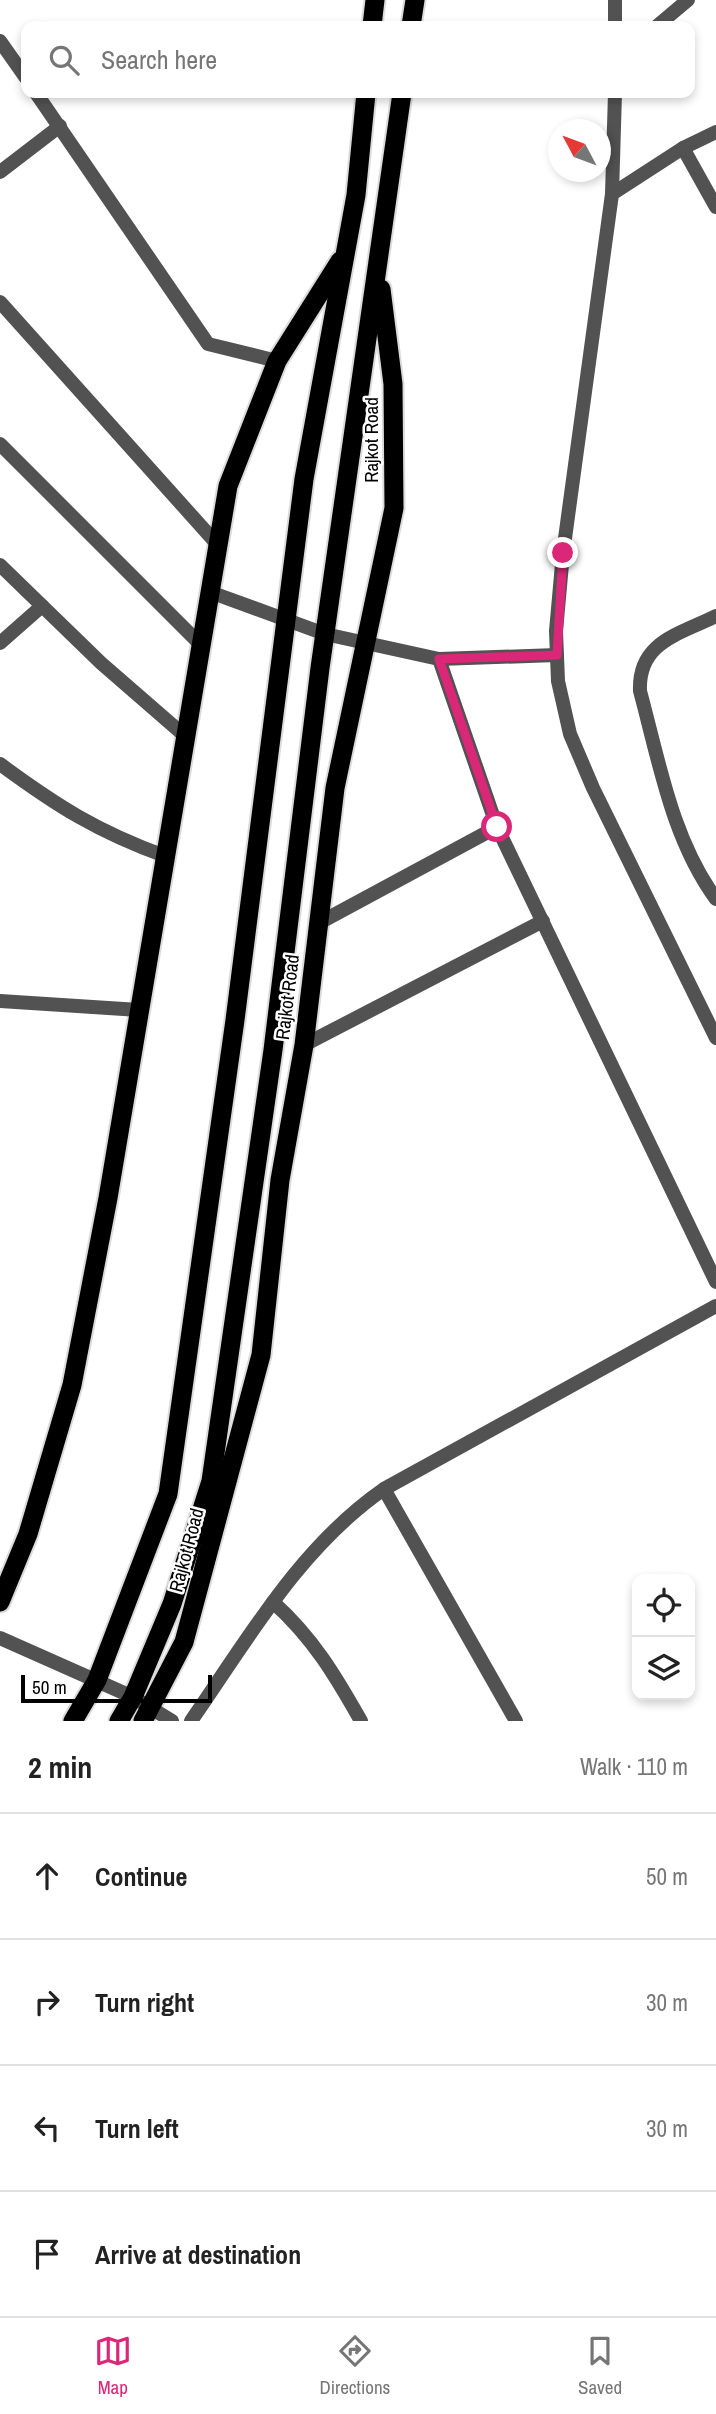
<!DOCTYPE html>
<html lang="en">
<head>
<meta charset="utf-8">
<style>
  :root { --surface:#fff; --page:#f6f6f6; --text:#222; --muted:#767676; --line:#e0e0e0; --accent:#db2777 }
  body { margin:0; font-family:"Archivo Narrow",sans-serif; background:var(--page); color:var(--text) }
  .controls { position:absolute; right:21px; bottom:21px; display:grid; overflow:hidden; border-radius:14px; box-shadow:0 4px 10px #0003 }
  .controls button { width:63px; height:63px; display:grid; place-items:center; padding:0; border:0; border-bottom:2px solid var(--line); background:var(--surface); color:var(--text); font:35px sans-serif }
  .compass { position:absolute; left:548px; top:119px; width:63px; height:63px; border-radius:50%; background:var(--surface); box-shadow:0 4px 10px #0003; rotate:311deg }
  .scale { position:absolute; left:21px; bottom:18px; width:191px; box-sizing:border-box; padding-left:7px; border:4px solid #000; border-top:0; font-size:19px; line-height:24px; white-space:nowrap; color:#000; -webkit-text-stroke:5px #fff; paint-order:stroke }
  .stop { position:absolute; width:21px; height:21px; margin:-16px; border:5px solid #db2777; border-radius:50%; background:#fff }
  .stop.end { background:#db2777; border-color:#fff; box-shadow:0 2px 7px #0008 }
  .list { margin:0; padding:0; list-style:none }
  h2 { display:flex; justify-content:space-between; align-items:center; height:91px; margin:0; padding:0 28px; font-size:30px }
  h2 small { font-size:23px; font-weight:400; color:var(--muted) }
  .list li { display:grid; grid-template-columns:46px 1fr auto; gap:21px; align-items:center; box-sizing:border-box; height:126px; padding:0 28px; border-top:2px solid var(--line) }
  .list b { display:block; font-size:26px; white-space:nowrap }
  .list em { font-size:23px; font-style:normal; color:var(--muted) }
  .icon { flex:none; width:38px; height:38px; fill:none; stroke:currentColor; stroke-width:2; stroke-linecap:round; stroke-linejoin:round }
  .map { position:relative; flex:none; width:716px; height:1721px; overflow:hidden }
  .search { position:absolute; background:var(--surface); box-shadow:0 4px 10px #0003; left:21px; right:21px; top:21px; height:77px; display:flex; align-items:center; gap:18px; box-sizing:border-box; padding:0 24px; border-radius:14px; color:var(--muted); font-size:26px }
  .sheet { height:595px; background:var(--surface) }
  nav { display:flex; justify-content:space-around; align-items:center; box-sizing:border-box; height:98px; border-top:2px solid var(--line); background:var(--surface); font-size:19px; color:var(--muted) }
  nav a { display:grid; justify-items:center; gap:4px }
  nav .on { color:var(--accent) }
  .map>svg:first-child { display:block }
</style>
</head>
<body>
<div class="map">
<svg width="716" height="1721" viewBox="0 0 716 1721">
  <rect width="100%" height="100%" fill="#fff"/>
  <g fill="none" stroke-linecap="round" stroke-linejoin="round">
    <g stroke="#dbdbdb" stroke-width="23">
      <g id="trunk">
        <path d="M372,26L375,0"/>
        <path d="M411,26L415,0"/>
        <path d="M0,1602L28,1534L72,1385L108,1198L228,486L277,361L340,261"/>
        <path d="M73,1721L97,1680L168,1494L235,1020L304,479L356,195L366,93"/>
        <path d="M119,1721L133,1697L172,1604L211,1481L273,1050L320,668L402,93"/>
        <path d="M143,1721L184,1642L261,1355L280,1180L304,1045L335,788L394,508L393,384L381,289"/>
      </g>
    </g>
    <g stroke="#525252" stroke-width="14">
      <path d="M657,26L688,0"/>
      <path d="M0,41L26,78"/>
      <path d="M36,93L208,344L277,361"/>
      <path d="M683,148L716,207"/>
      <path d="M0,172L60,126"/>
      <path d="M612,194L683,148L716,132"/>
      <path d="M0,302L218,545"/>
      <path d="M0,444L201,645"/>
      <path d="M0,565L101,663L185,736"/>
      <path d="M210,592L325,634L439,659L557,655"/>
      <path d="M716,616C678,635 638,642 640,691C659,761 672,839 716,899"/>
      <path d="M0,643L42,606"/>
      <path d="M439,659L497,827L716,1282"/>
      <path d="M0,764C57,806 98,832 165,856"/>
      <path d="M319,923L497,827"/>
      <path d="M0,1001L139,1010"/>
      <path d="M304,1045L543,921"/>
      <path d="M384,1489L516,1721"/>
      <path d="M273,1602C313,1638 335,1675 361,1721"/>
      <path d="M191,1721C248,1639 300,1547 384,1489L716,1306"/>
    </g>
    <g stroke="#525252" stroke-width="14">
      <path d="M615,0V26"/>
      <path d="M615,93L612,194L563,553L556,631L558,681L570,734L593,788L716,1038"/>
      <path d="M0,1638L133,1697L172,1721"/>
    </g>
    <use href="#trunk" stroke="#000" stroke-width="19"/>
  </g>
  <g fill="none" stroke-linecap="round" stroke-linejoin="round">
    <path stroke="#db2777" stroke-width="9" d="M497,827L439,659L557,655L563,553"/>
  </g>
  <g text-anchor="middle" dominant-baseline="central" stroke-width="5" stroke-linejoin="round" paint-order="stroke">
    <g font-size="19" fill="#000" stroke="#fff">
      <text transform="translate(371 440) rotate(-90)">Rajkot Road</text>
      <text transform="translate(287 997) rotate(-83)">Rajkot Road</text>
      <text transform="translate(186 1550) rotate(-75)">Rajkot Road</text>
    </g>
  </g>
</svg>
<div class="controls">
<button><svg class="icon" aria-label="locate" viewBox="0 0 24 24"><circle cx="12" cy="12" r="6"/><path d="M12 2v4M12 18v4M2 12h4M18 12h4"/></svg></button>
<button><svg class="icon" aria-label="layers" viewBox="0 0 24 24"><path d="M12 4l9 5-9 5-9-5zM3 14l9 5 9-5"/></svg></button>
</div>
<svg class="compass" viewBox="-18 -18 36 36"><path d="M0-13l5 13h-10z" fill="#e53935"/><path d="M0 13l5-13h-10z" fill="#767676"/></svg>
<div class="scale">50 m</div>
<div class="stop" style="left:497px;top:827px"></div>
<div class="stop end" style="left:563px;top:553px"></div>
<div class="search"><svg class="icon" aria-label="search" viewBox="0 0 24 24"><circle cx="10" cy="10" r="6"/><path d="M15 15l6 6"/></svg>Search here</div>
</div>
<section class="sheet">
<h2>2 min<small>Walk · 110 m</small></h2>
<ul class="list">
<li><svg class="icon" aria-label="ahead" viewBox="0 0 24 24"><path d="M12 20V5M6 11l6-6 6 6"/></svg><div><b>Continue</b></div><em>50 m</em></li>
<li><svg class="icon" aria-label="right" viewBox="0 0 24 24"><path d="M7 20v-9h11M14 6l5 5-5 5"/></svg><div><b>Turn right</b></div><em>30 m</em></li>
<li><svg class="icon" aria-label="left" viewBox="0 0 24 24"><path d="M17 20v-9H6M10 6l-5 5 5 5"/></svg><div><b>Turn left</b></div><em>30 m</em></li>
<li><svg class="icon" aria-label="arrive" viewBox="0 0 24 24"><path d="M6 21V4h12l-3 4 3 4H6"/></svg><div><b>Arrive at destination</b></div></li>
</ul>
</section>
<nav>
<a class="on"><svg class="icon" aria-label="map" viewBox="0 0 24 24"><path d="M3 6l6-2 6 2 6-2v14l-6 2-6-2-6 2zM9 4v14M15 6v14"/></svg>Map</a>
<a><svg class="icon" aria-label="directions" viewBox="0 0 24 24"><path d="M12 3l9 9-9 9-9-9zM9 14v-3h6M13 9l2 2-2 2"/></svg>Directions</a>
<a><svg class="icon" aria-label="saved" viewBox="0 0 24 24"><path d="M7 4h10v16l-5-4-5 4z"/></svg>Saved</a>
</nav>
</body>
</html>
